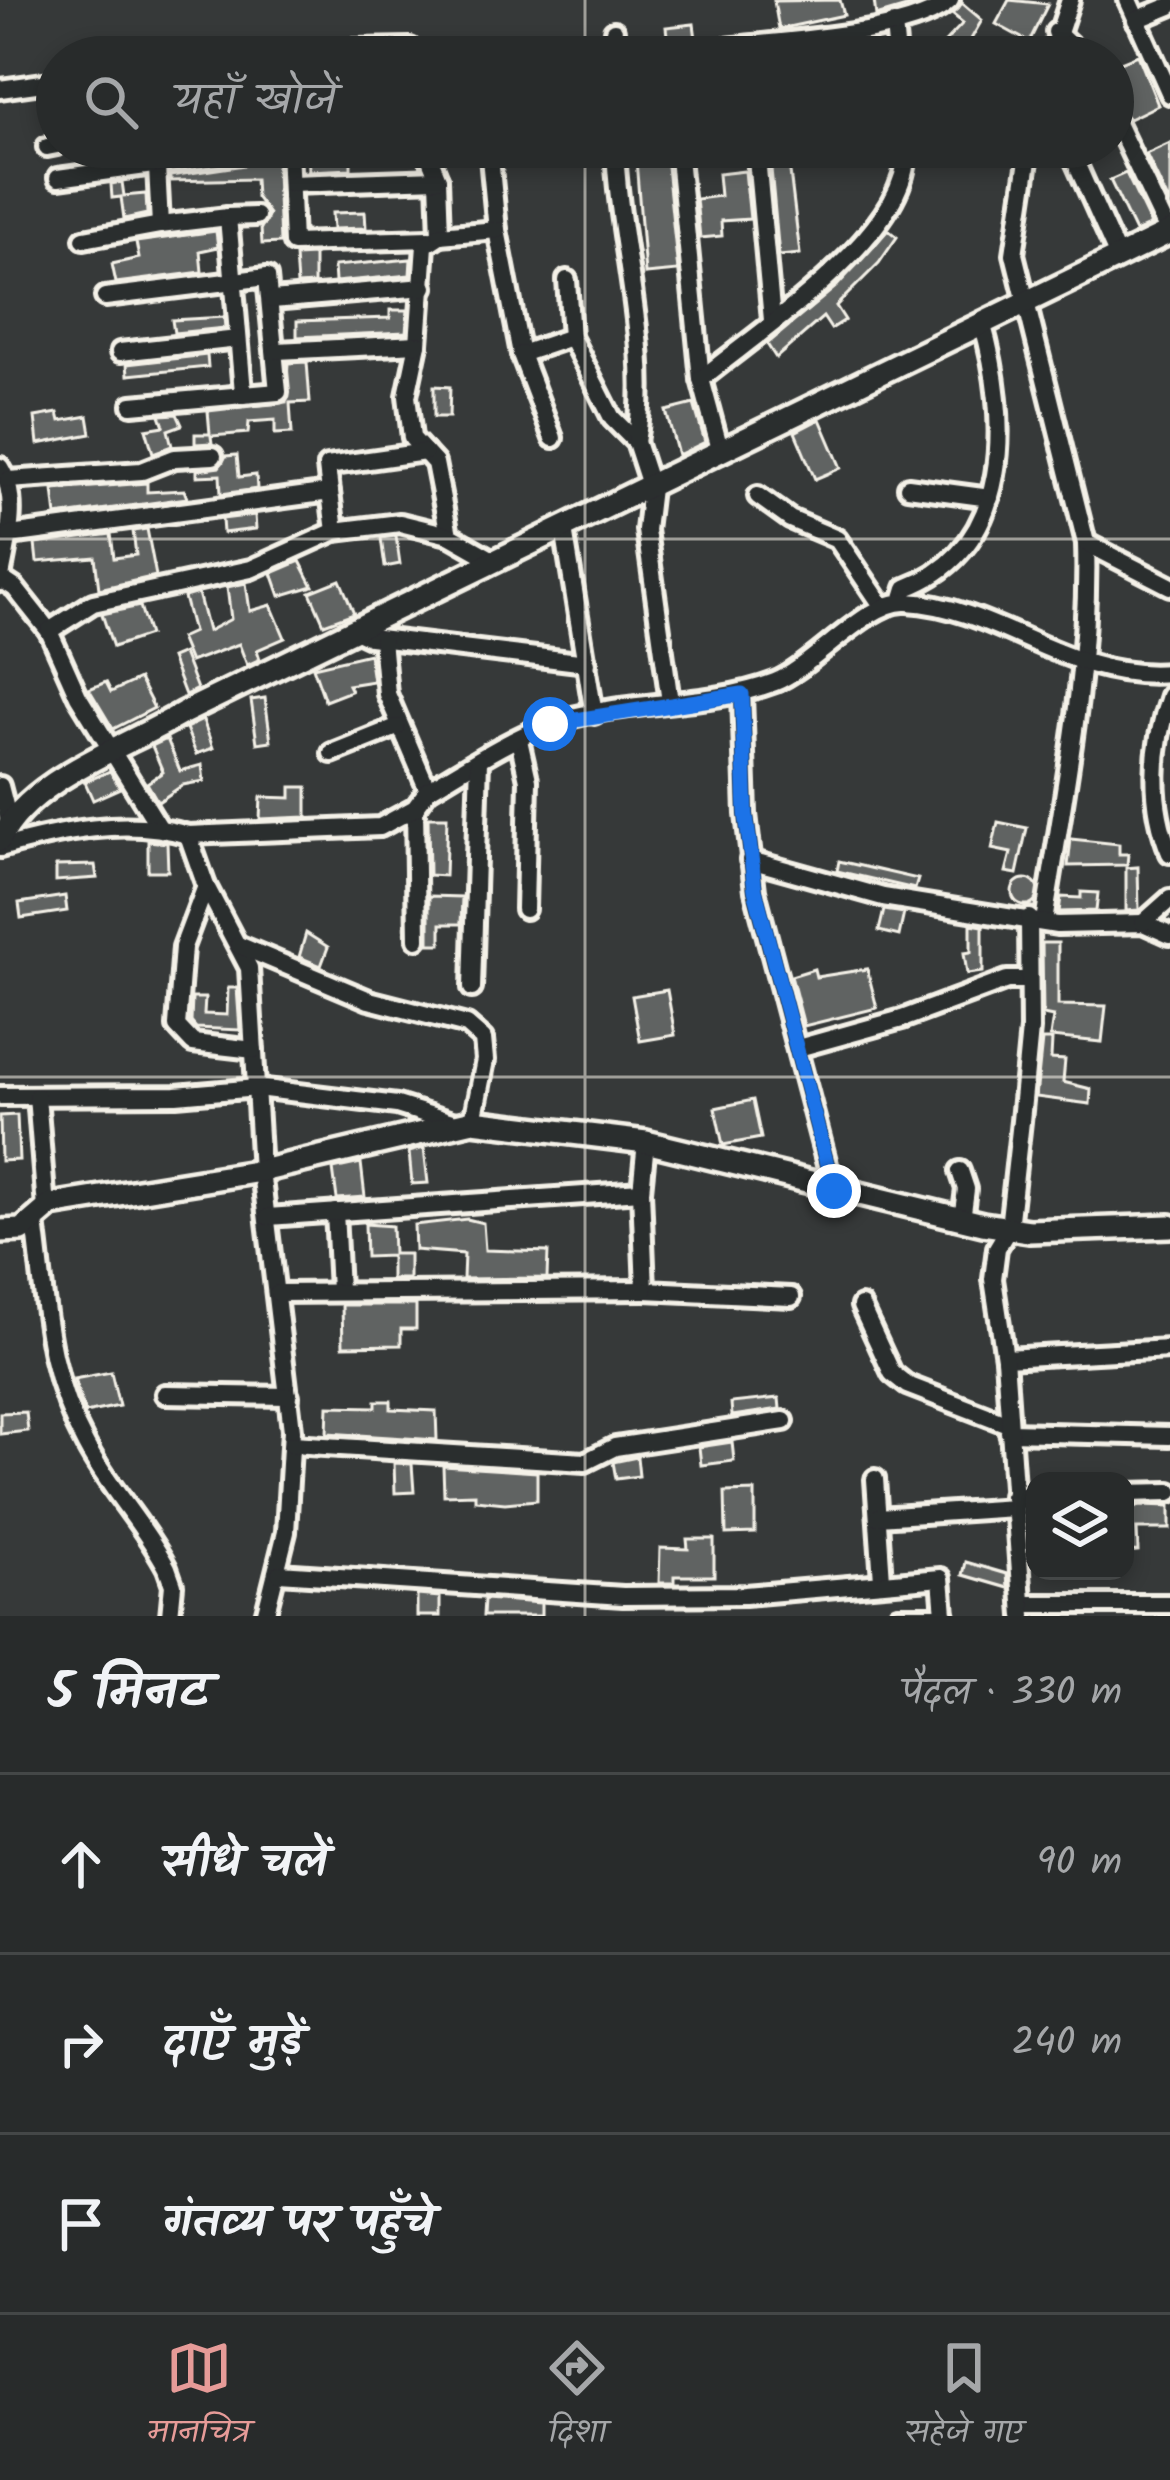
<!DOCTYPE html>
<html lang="hi">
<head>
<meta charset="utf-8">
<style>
  :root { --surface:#282b2b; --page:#303333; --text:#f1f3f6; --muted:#a5a7a9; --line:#444747; --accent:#e69b98 }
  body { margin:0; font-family:Kalam,"Playpen Sans Deva",sans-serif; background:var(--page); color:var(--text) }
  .controls { position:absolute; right:36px; bottom:36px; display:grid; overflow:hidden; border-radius:24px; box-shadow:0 6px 18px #0003 }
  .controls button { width:108px; height:108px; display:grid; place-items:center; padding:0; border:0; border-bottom:3px solid var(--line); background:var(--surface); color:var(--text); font:60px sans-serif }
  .stop { position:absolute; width:36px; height:36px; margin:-27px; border:9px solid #1a73e8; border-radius:50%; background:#fff }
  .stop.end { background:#1a73e8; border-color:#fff; box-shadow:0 3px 12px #0008 }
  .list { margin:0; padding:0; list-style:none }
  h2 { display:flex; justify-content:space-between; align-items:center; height:156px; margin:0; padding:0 48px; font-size:51px }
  h2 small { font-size:39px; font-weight:400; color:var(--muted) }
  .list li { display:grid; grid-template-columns:78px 1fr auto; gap:36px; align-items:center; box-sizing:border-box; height:180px; padding:0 48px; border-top:3px solid var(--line) }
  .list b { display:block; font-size:45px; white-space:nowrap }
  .list em { font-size:39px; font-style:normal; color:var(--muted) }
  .icon { flex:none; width:66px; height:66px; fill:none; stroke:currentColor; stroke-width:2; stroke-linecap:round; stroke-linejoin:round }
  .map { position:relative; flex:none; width:1170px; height:1616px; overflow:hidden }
  .search { position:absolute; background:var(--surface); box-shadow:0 6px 18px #0003; left:36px; right:36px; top:36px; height:132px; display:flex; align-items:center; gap:30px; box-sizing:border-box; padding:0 42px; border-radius:66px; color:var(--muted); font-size:45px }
  .sheet { height:696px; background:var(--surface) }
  nav { display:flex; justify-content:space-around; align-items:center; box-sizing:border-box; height:168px; border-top:3px solid var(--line); background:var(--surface); font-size:33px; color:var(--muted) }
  nav a { display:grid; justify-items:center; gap:6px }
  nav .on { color:var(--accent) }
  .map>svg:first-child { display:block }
</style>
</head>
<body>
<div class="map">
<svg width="1170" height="1616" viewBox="0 0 1170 1616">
  <rect width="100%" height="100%" fill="#363939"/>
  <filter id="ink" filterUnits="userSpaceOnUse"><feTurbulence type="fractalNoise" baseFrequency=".00833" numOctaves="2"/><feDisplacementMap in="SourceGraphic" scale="24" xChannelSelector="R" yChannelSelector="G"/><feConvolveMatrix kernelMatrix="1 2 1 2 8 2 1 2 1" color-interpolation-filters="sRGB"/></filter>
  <g filter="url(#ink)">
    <g fill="#616362" stroke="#f4f1e8" stroke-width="3">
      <path d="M840,0L844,15L779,29L774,1Z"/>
      <path d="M874,0H919L920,3L876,16Z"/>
      <path d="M1009,0L1048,4L1029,42L996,24Z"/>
      <path d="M962,3L982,20L970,41L998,57H931L963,23L952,14Z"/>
      <path d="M694,24L696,39L668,44L666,27Z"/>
      <path d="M1138,55L1158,105L1129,119L1113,102V65Z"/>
      <path d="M1170,143V205L1146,154Z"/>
      <path d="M255,147H276L280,243L262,244L261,228L269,214L256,197L255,179L170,181V176L244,165L255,157Z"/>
      <path d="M308,147H351V169L309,171Z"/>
      <path d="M635,147H665L678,271L645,274Z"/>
      <path d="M769,147H787L800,254L779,256Z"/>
      <path d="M745,171L750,219L721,221L722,236L700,238L696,199L720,196L718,174Z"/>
      <path d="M1126,173L1151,225L1135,232L1110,180Z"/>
      <path d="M122,182L124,196L146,194L147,214L124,219L121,197L112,198L111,184Z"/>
      <path d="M365,212L366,228L333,229L332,213Z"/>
      <path d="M888,230L897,237L879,263L836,306L845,320L831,329L823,317L776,358L767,344L837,286Z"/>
      <path d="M216,231L218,247L200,251L202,272L116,283L112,264L139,258L136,242Z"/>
      <path d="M314,255V284L297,285L295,256Z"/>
      <path d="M411,259L410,275L335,282L334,266Z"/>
      <path d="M390,310H408L406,332L297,337V321L390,318Z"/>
      <path d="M224,317L225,328L174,333L172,320Z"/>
      <path d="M207,355L208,367L128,375L127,364Z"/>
      <path d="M307,362L310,402L290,403L292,433L275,434V420L249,422L248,433L211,436L212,443L195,444V434H210L208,411L286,402L288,363Z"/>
      <path d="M434,386L450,387L449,417H434Z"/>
      <path d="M694,404L705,442L678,455L666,411Z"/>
      <path d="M58,413L60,421L88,416L91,434L38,444L35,417Z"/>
      <path d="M177,414L182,425L168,430L172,446L153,453L146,429L164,426L160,415Z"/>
      <path d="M820,419L841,468L815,479L795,432Z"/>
      <path d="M237,455L239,477L256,475L257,489L221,494L220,475L197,476V470L219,467L226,456Z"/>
      <path d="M147,483V492L184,490L187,498L56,516L53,490Z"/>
      <path d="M255,515L256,529L223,533L222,519Z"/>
      <path d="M147,529L156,576L99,589L95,557L37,562L35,544L111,534L114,558L136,555L133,531Z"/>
      <path d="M396,536L400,564L385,567L381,538Z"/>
      <path d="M300,561L313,586L280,596L272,573Z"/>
      <path d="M340,580L354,613L324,624L310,592Z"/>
      <path d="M246,583L250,611L271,605L285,638L257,650L260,659L247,665L239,644L190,662L180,638L193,632L184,597L198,593L208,631L231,619L227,587Z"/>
      <path d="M140,606L149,635L113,647L102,614Z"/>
      <path d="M183,653L197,689L185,695L171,658Z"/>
      <path d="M369,654L373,681L348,685L351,691L325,701L313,667Z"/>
      <path d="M139,679L154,708L113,729L89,689L106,682L111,692Z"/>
      <path d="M265,698L271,741L257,743L251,700Z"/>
      <path d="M203,720L213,748L196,754L186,728Z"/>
      <path d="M167,739L180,771L202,765L204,781L183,785L158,802L147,783L163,772L152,746Z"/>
      <path d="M110,771L120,788L93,800L85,782Z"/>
      <path d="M291,787H307V817L260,819L261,797L291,798Z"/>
      <path d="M428,817H447L445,876L429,875Z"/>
      <path d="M998,822L1027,828L1017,874L1006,872L1011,853L992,849Z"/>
      <path d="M1071,839L1119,844V854H1128L1127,865L1068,866Z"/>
      <path d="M148,841L167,843L168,871H148Z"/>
      <path d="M839,861L918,879L915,889L837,871Z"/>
      <path d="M95,865L97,878L56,881V866Z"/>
      <path d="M1138,867L1139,910L1126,911V868Z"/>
      <circle cx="1025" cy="892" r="13"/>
      <path d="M1081,892L1098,893L1096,911L1059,912L1061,897L1081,898Z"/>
      <path d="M65,896L67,911L21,918L19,903Z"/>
      <path d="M429,896L462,897L461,924H441V944H429Z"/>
      <path d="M884,910L904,913L899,936L879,931Z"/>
      <path d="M971,924L983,926V972L967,974L964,953L971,952Z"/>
      <path d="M306,933L328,947L321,966L299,957Z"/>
      <path d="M1042,943H1058V1005L1106,1006L1102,1042L1050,1037L1053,1017L1043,1015Z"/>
      <path d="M814,969L816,977L867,969L877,1008L804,1026L791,976Z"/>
      <path d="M228,988H237L240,1030L196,1028L191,1022L192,998H205L204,1014L227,1015Z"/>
      <path d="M667,990L675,1035L640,1041L632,996Z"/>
      <path d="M1042,1040H1052L1051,1059L1065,1060L1063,1082L1091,1089L1090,1104L1036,1097Z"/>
      <path d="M753,1100L761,1138L723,1145L715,1108Z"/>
      <path d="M17,1115L19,1160L1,1161L0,1116Z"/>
      <path d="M424,1148L428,1183L412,1184L409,1152Z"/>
      <path d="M361,1163L365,1197L337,1199L333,1169Z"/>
      <path d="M467,1219L483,1223L485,1250L548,1252L547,1278L463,1279L464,1254L415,1250L414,1225Z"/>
      <path d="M365,1224L392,1226L393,1254H409V1279H391V1256L366,1257Z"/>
      <path d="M342,1305H416V1329H401V1345L343,1346Z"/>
      <path d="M111,1372L119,1406L85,1413L74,1379Z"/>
      <path d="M779,1398L780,1409L732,1416L731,1403Z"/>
      <path d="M376,1401H391V1409L436,1411L437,1440L327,1433L328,1406L376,1407Z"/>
      <path d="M26,1412L28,1431L0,1434V1413Z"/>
      <path d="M732,1442L734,1461L701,1465L699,1447Z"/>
      <path d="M637,1457L639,1476L616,1479L613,1462Z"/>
      <path d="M394,1463L412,1464L414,1492L395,1493Z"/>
      <path d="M443,1466L537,1472V1500L505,1503L475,1500V1494L444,1495Z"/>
      <path d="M755,1491V1533L726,1534L725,1492Z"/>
      <path d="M1141,1505L1170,1506V1529H1137L1138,1551L1126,1552L1125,1509Z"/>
      <path d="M687,1539H714V1576H674V1583H659L660,1548L688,1549Z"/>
      <path d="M966,1562L1007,1574L1008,1588L963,1575Z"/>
      <path d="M417,1595L440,1597V1616H417Z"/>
      <path d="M484,1599L541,1603V1616H483Z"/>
    </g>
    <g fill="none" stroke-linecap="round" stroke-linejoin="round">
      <g stroke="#f4f1e8" stroke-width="26">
        <g id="minor">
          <path d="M1128,0L1170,94"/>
          <path d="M1136,20L1170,6"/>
          <path d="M894,24L897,57"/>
          <path d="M614,31V57"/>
          <path d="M1056,32L1083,57"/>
          <path d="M276,57L303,50L410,48"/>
          <path d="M670,57C733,40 908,42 950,0"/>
          <path d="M1051,57L1070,0"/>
          <path d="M0,89L57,81"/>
          <path d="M1113,115L1169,233"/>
          <path d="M47,147L57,145"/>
          <path d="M156,147L160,225L228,217L243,392"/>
          <path d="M289,147L293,243L429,239"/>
          <path d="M425,147L438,179L440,235L425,245L418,344L407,396L412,438L435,463L449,535L493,560"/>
          <path d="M489,147L497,230L521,354L571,337L612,418L636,442L651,488L646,530L670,702"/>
          <path d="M615,147C618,243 653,349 636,442"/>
          <path d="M678,147L701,379L721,453"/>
          <path d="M756,147L772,320"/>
          <path d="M1030,147L1014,254L1086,543C1090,670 1063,797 1044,922"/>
          <path d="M1059,147L1071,152L1118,257"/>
          <path d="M58,178L241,153"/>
          <path d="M291,184L438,179"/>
          <path d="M228,217L256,216"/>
          <path d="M440,235L497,230"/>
          <path d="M84,239L160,225"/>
          <path d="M567,280L571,337"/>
          <path d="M105,297L267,277L278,392L132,405"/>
          <path d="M272,300L424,287"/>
          <path d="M277,351L418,344"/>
          <path d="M120,352L238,339"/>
          <path d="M521,354L553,438"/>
          <path d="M701,379C759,331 914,231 906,147"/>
          <path d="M0,467C21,501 6,545 0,582"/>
          <path d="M8,480L142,471L175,458L213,456"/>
          <path d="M908,487L990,498"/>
          <path d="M330,492L327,466L425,452"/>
          <path d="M758,496L790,519L837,539L883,607"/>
          <path d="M564,529L594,714"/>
          <path d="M10,535L330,492L335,531"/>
          <path d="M1086,543L1170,586"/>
          <path d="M0,578L15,588L49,631"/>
          <path d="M902,601L906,588C1015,547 1009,416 982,322"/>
          <path d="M355,630L370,637L587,663"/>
          <path d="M382,639L387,694L428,790"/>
          <path d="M742,694L746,814L755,891L834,1191"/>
          <path d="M1170,696C1152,746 1149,803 1170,853"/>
          <path d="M519,740L528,780L525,909"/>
          <path d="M332,753L397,727"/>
          <path d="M0,786L9,821"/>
          <path d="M415,808L417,939"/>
          <path d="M159,827L78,696L49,631L93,603L251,569L335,531L400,523L449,535"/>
          <path d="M188,835L206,886L249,968L261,1171L292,1430L286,1532L265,1616"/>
          <path d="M0,848C60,831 127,817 188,835L380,827L415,808L428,790C467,767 507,740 550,724C622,698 704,709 775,682C813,667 869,599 907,602C999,607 1069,682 1170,673"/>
          <path d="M750,860L883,897L1057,925L1143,923L1170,935"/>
          <path d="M206,886L183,947L177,1026L193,1043L254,1050"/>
          <path d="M1143,923L1170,899"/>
          <path d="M238,945L369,1000L467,1025L483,1039L485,1060L473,1121"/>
          <path d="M472,988L479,760"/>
          <path d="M798,1048L902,1019L1007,980H1029"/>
          <path d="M0,1096L176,1095L257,1088L397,1105L458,1124"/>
          <path d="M37,1096L46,1208"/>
          <path d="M646,1142L641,1191L645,1290L791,1297"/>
          <path d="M960,1171L966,1189L962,1220"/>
          <path d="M335,1212L339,1290"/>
          <path d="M268,1217L641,1191"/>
          <path d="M35,1222C46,1304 45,1369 86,1445C109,1489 144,1524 167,1568L173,1585L170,1616"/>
          <path d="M278,1293L645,1290"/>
          <path d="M861,1306L892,1373L907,1385L1008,1424"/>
          <path d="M1005,1358L1170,1349"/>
          <path d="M165,1394L289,1396"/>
          <path d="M1009,1432L1170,1436"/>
          <path d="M292,1444L585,1462L615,1447L784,1421"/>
          <path d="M875,1479L882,1580"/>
          <path d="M1125,1493L1170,1492"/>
          <path d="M1013,1496H1035"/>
          <path d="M878,1517L1014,1508"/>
          <path d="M279,1573L623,1596L745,1595L941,1578L944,1614"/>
          <path d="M1023,1604H1170"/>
          <path d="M898,1616H945"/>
          <path d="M1023,1616L1005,1358L993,1279L997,1248L1009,1228L1021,1121L1030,1029L1029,918"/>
        </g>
      </g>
      <g stroke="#f4f1e8" stroke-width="30">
        <g id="major">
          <path d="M0,840C29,779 124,748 183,713L1170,232"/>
          <path d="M0,1231L22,1230L51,1205L261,1171L473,1121L646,1142L983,1224L1029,1231L1170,1226"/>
        </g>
      </g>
      <use href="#minor" stroke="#2a2d2e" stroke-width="16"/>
      <use href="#major" stroke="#2a2d2e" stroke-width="21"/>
    </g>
  </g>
  <g fill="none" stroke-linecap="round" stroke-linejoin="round" filter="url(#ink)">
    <path stroke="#1a73e8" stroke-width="15" d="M550,724L742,694L746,814L755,890L834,1191"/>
  </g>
  <path fill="none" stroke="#f4f1e8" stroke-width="3" stroke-opacity="0.55" d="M585,0V57M585,147V1616M0,539H1170M0,1077H1170"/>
</svg>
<div class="controls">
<button><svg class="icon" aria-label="layers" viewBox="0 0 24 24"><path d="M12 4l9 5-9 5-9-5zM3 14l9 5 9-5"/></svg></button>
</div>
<div class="stop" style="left:550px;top:724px"></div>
<div class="stop end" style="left:834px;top:1191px"></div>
<div class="search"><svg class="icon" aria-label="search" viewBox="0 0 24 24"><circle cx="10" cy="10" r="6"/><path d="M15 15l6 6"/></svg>यहाँ खोजें</div>
</div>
<section class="sheet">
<h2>5 मिनट<small>पैदल · 330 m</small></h2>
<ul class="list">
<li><svg class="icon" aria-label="ahead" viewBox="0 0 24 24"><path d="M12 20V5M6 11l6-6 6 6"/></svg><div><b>सीधे चलें</b></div><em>90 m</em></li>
<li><svg class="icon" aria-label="right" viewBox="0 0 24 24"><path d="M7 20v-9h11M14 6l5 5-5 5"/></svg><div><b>दाएँ मुड़ें</b></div><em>240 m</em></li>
<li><svg class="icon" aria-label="arrive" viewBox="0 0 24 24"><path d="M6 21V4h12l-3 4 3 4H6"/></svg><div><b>गंतव्य पर पहुँचे</b></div></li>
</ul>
</section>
<nav>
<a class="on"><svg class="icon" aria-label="map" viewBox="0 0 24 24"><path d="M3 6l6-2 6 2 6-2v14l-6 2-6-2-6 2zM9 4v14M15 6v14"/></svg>मानचित्र</a>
<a><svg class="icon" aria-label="directions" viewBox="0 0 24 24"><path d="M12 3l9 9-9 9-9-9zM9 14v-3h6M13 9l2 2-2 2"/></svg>दिशा</a>
<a><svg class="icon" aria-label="saved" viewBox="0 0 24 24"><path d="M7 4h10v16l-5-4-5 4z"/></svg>सहेजे गए</a>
</nav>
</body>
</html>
